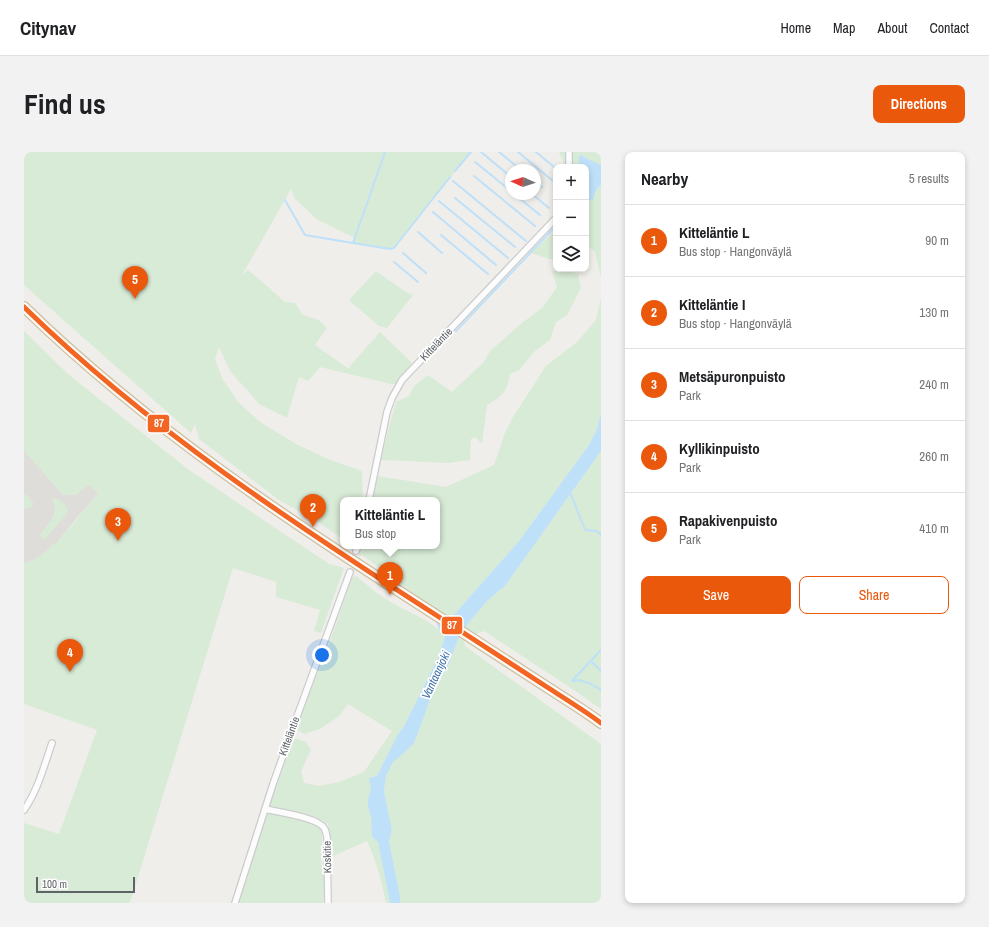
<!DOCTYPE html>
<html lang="en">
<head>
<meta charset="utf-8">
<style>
  :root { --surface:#fff; --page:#f2f2f2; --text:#202124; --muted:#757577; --line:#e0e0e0; --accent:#ea580c }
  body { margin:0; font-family:"Archivo Narrow",sans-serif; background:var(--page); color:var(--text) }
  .controls { position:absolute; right:12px; top:12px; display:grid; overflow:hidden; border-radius:8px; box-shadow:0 2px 6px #0003 }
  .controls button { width:36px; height:36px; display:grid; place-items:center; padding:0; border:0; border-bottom:1px solid var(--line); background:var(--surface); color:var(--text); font:20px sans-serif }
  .compass { position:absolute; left:481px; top:12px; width:36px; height:36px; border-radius:50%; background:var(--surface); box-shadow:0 2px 6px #0003; rotate:273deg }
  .scale { position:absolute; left:12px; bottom:10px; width:99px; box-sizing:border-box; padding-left:4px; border:2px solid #5f6368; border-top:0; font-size:11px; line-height:14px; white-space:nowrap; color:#5f6368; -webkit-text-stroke:3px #fff; paint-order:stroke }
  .you { position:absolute; left:298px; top:503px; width:14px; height:14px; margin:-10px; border:3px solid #fff; border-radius:50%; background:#1a73e8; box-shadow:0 0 0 6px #1a73e833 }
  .badge { display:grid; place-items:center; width:26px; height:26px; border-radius:50%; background:var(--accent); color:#fff; font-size:13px; font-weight:700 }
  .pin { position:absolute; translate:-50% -33px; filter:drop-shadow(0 1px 2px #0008) }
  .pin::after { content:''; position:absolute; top:21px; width:14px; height:12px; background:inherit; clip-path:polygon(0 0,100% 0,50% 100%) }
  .popup { position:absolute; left:316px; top:345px; width:100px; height:52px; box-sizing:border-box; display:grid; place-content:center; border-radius:8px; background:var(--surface); filter:drop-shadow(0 1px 3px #0005); font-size:13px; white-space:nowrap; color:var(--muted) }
  .popup b { font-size:15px; color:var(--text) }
  .popup::after { content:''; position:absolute; left:50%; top:100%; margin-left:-8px; border:8px solid transparent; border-top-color:var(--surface) }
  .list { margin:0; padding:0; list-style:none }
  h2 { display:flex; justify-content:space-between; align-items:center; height:52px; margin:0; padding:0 16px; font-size:17px }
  h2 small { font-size:13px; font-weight:400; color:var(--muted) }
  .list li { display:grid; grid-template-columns:26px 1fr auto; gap:12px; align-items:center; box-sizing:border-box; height:72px; padding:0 16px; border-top:1px solid var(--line) }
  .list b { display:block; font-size:15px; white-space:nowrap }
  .list p { margin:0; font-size:13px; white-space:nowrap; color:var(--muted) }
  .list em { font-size:13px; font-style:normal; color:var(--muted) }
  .actions { display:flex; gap:8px; padding:12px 16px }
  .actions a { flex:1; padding:9px 0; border:1px solid var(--accent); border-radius:8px; text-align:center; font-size:14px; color:var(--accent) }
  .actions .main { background:var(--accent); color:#fff }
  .icon { flex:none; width:22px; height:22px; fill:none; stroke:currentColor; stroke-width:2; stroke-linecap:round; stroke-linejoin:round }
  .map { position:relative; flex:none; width:577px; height:751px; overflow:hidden; border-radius:8px }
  header { display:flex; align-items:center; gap:24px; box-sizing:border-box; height:56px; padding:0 20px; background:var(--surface); border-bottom:1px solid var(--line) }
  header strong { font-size:19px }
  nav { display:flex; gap:22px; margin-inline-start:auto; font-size:14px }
  .intro { display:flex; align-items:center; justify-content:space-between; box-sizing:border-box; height:96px; padding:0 24px }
  h1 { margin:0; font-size:28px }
  .button { padding:10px 18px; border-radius:8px; background:var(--accent); color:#fff; font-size:14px; font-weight:700 }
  main { display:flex; gap:24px; padding:0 24px }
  aside { flex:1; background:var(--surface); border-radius:8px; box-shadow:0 2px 6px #0003 }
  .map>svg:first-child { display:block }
</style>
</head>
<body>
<header>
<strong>Citynav</strong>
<nav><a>Home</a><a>Map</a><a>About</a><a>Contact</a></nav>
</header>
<div class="intro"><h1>Find us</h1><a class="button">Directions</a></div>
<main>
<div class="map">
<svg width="577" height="751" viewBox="0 0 577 751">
  <rect width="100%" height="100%" fill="#efeeea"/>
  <path fill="#dfddda" d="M0,280L75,341L52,367L19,408L0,417Z"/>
  <g fill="#d8ebd6">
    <path d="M0,0H447L370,96L366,97L329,91L331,86L294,68L271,47L267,37L218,123L224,118L244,135L261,150L271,151L279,163L295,168L303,176L291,193L325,217L327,213L356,180L388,211L372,232H367L296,215L284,229L275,225L263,266L235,252L206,219L195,195L191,207L198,226L214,250L236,270L272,292L304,307L338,319L339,346V348H319V387L294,370L255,348L175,287L171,272L167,281L0,133Z"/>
    <path d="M535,0H577V125L571,102V100L565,95L562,108V15H539V9Z"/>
    <path d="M532,78V107H525L507,101Z"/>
    <path d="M543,118L554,122L557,136L543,163L532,170L526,188L511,199L495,218L486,222C483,240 479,244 463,253L458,292L451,285L447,287L446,308L424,311L357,308L365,275L372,250L385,244L390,234L404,223L428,240L460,210L466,199L498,171L518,156L533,135L528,119Z"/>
    <path d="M352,119L382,140L389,143L363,176L355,174L325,148Z"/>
    <path d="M577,146V261L573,277L565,293L495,389L427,466L407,454L338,403L334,406L337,394H413V348H348L354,324L422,335L470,313L481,281L489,265L522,214L553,190L572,168Z"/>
    <path d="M0,179L45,223L165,318L305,412L320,416L297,481L290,479L296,458L252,445V430L209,416L106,751H0V671L35,682L73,578L0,552V411C13,409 21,400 30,391L32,392L75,341L65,333L52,343H39L0,299Z"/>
    <path d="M577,299V557L547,536L460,479L452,482L441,475L464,448L481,434Z"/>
    <path d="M2,342L10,352L5,356L0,357V344Z"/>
    <path d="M29,345C35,348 42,351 44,358L43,362L20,388L15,384C20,376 30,367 31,358C31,353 28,349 29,345Z"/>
    <path d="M332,424C342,432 352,441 362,447C381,459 404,467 421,482V485L414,506L380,574L373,584L353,624L345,626L347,637L344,647V654L347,665L348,685L354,690L366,751H362C358,730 352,708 343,689L305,706L304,672C287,660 265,658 245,654L270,586L282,590L287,598L277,619L280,631L295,634L315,630L340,620L368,579L324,552L315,564L296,577L280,582L271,577L307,487L328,426Z"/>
    <path d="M435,485L440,488L441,494L577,592V751H376V744L365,689L368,678L360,639L362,624L369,610L380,601L390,591L400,565L410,536L423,517Z"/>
    <path d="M244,661C254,663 285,667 292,672C303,680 296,697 297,708C297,713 299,718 300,723C301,732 300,742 299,751H214L242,662Z"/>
  </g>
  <g fill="#bfe0f9">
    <path d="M556,3L564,7L577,13V33C573,35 570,43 569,48L562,49V15H555V5Z"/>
    <path d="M577,261V299L481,434L464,448L441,475L427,466L495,389L565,293L573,277Z"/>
    <path d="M412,470L435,485L423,517L410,536L400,565L390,591L380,601L369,610L362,624L360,639L368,678L365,689L376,744V751H366L354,690L348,685L347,665L344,654V647L347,637L345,626L353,624L373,584L380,574L414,506L421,485V482L415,477Z"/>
  </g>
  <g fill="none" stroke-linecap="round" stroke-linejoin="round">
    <g stroke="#bfe0f9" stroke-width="2">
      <path d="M457,0L487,25"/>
      <path d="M475,0L497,18"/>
      <path d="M494,0L529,29"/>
      <path d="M512,0L530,15"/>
      <path d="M451,10L487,39"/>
      <path d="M431,19L447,0"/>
      <path d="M450,24L511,74"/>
      <path d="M429,29L502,89"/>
      <path d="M511,29L518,35"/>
      <path d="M490,42L516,63"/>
      <path d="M508,42L525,56"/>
      <path d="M431,46L491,95"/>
      <path d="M261,48L281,83L329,91L361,0"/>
      <path d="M415,49L484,106"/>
      <path d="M409,60L472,113"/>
      <path d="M394,80L418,101"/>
      <path d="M417,83L464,122"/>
      <path d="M329,91L366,97L370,96L426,25"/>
      <path d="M379,101L402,121"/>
      <path d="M370,110L394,130"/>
      <path d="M432,179L532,74"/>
      <path d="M546,340L561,378L573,379L577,383"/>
      <path d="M567,509L577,519"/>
      <path d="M548,529L577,498"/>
      <path d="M549,529L555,528L567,532L577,538"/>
    </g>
    <g stroke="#cbcccc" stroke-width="8">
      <g id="street">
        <path d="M545,0V15"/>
        <path d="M345,348L363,260L368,246L378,228L532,66"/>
        <path d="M332,399L334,394"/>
        <path d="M241,657C253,660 294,665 300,676C302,678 302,682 303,685L304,751"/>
        <path d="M0,658C14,638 20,614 28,591"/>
        <path d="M211,751L249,632L271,570L326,420"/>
      </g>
    </g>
    <g stroke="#c8b996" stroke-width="12">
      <path id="highway" d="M0,155C124,276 270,372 415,465C452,489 489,513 526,537C543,548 561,559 577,571"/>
    </g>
    <use href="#street" stroke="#fdfcfc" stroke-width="5.5"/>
    <use href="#highway" stroke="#f0ede3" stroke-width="10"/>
    <g stroke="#fff" stroke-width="8">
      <path id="bus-1" d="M0,155C124,276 270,372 415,465C452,489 489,513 526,537C543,548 561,559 577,571"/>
    </g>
    <use href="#bus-1" stroke="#f26522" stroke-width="5"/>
  </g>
  <g text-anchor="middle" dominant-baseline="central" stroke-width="3.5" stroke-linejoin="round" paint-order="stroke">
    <g font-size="11" fill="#5f6368" stroke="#fff">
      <text transform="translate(412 192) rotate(-46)">Kitteläntie</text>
      <text transform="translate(265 584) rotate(-70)">Kitteläntie</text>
      <text transform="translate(303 705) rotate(-91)">Koskitie</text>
    </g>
    <g font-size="12" font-style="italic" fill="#4174aa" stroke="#fff">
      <text transform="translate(412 523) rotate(-65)">Vantaanjoki</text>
    </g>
  </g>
  <g stroke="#fff" stroke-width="1.5">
    <rect x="123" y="262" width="23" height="19" rx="4" fill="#f26522"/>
    <rect x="417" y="464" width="22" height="19" rx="4" fill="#f26522"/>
  </g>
  <g font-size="11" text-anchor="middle" font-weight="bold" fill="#fff">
    <text x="135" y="275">87</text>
    <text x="428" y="477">87</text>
  </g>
</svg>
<div class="controls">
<button>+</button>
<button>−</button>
<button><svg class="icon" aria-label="layers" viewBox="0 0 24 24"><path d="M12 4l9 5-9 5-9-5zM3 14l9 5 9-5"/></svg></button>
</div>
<svg class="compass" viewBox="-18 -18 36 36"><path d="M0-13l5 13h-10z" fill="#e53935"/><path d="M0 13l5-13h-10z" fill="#757577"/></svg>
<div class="scale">100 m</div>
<div class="you"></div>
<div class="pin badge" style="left:366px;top:443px">1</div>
<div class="popup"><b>Kitteläntie L</b>Bus stop</div>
<div class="pin badge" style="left:289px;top:375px">2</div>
<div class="pin badge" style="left:94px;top:389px">3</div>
<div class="pin badge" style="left:46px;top:520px">4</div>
<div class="pin badge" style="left:111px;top:147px">5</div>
</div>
<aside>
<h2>Nearby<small>5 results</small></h2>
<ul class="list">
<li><span class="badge">1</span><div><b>Kitteläntie L</b><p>Bus stop · Hangonväylä</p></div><em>90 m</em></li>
<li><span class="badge">2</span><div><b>Kitteläntie I</b><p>Bus stop · Hangonväylä</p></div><em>130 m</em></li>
<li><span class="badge">3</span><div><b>Metsäpuronpuisto</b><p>Park</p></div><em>240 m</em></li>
<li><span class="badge">4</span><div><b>Kyllikinpuisto</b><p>Park</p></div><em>260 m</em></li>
<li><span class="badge">5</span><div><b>Rapakivenpuisto</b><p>Park</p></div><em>410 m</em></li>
</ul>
<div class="actions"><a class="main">Save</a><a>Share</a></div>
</aside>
</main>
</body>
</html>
